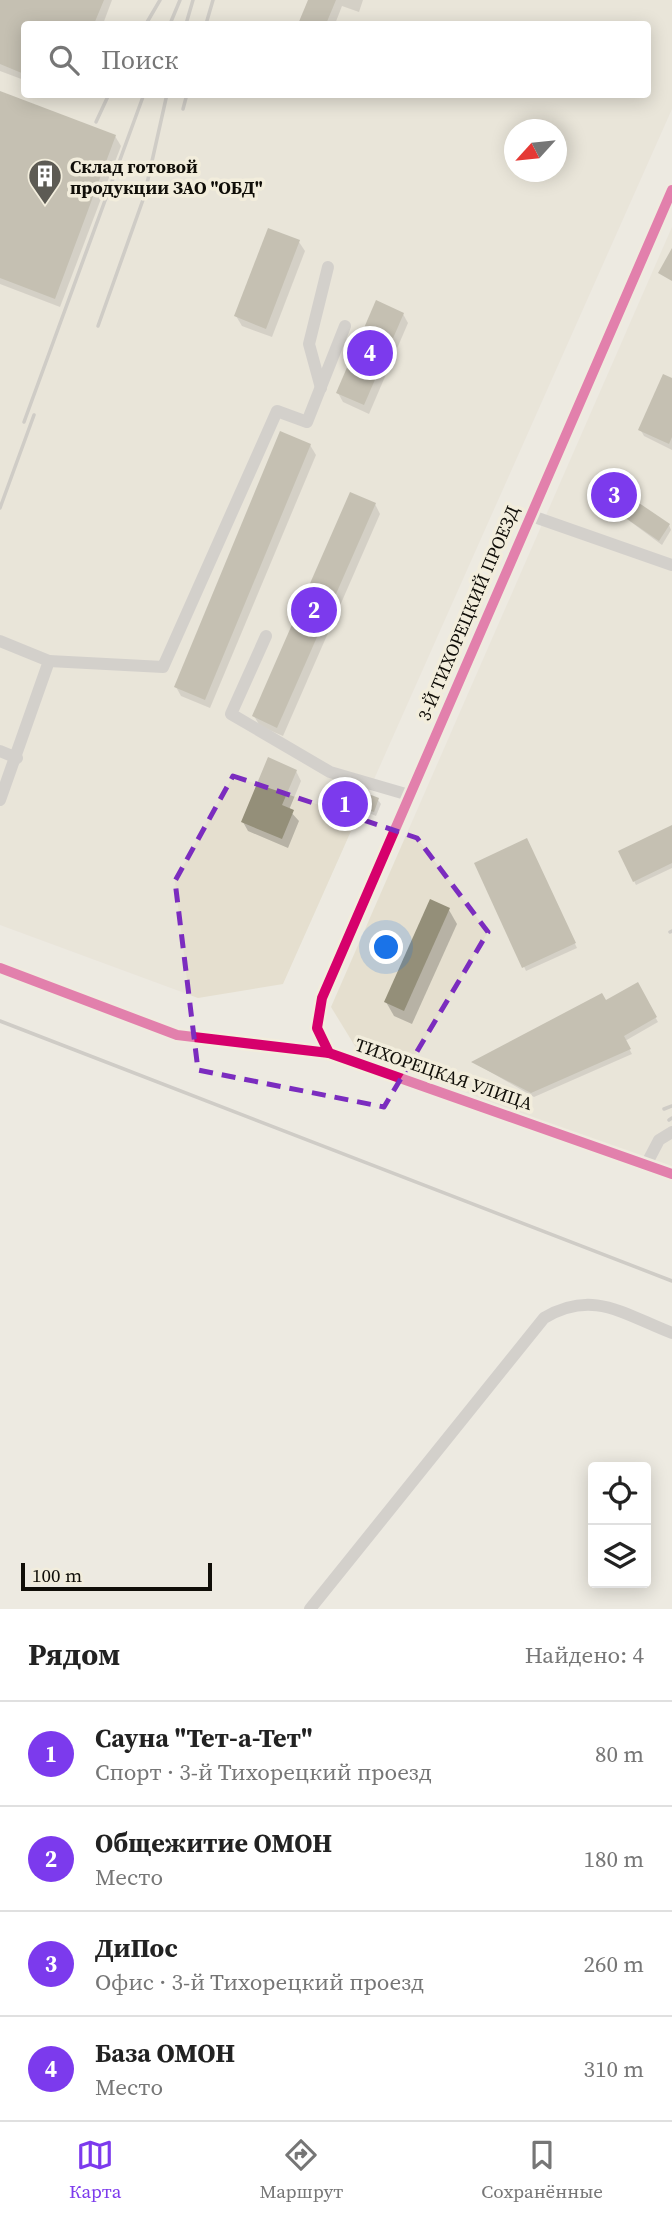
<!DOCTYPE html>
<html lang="ru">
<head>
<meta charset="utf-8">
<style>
  :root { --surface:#fff; --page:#f6f6f6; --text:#222; --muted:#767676; --line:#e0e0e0; --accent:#7c3aed }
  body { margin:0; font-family:"Source Serif 4",serif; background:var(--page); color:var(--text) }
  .controls { position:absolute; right:21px; bottom:21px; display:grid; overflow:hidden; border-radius:7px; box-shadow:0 4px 18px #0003 }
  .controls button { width:63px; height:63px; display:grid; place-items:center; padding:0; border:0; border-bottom:2px solid var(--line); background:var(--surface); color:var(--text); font:35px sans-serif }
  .compass { position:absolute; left:504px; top:119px; width:63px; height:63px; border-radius:50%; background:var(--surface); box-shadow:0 4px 18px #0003; rotate:243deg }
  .scale { position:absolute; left:21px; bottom:18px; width:191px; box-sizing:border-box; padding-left:7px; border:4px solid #100e08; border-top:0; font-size:19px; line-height:24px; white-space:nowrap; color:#100e08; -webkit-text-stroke:5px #f2eddc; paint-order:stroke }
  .you { position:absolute; left:387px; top:948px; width:24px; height:24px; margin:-18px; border:5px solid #fff; border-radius:50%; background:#1a73e8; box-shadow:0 0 0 10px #1a73e833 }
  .badge { display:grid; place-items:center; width:46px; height:46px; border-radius:50%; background:var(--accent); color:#fff; font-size:23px; font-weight:700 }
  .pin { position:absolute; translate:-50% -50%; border:4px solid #fff; box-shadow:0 2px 7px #0006 }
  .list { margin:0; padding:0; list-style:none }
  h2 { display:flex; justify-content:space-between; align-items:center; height:91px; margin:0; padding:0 28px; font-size:30px }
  h2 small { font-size:23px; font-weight:400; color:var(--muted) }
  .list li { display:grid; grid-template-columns:46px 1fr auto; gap:21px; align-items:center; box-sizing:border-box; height:105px; padding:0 28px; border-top:2px solid var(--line) }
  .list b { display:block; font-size:26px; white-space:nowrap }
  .list p { margin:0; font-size:23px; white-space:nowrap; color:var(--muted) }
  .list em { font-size:23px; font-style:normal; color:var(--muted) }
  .icon { flex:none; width:38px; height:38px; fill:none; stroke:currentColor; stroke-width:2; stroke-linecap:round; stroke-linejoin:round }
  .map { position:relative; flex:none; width:672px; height:1609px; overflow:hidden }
  .search { position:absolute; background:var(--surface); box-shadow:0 4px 18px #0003; left:21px; right:21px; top:21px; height:77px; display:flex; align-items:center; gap:18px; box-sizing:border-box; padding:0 24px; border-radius:7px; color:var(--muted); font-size:26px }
  .sheet { height:511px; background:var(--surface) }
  nav { display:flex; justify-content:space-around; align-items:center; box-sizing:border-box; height:98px; border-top:2px solid var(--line); background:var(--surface); font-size:19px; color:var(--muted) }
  nav a { display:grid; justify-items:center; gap:4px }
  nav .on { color:var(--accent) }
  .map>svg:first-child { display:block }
</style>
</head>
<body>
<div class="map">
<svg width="672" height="1609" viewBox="0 0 672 1609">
  <rect width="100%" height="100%" fill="#edeae1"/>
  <g fill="#e5dfcf" fill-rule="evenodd">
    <path d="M0,0H672V109L283,984L198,998L0,925ZM24,24H648V94H24ZM514,130H556V172H514Z"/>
    <path d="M672,227V1172L358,1051L331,1007Z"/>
  </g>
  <g fill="#0003">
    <path d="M0,0H112L103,24H24V80L0,71Z"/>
    <path d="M310,0H363L359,12L342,6L335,24H300Z"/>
    <path d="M0,93L115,136L121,146L60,307L0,284Z"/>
    <path d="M299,242L305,251L272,337L242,326L236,316Z"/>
    <path d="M403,314L408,323L369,414L343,402L338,393Z"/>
    <path d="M672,380V450L644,436L640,429Z"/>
    <path d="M310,445L316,455L210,708L181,696L176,687Z"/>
    <path d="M600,499L669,525L671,530L662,545Z"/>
    <path d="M375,504L380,514L283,736L260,726L254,716Z"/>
    <path d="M296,771L301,781L289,810L299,821L288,848L248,831L243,822Z"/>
    <path d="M378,800L381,804L376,816L352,806L350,801Z"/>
    <path d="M672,827V868L636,885L620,852Z"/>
    <path d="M528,845L577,948L526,971L476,864Z"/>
    <path d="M449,910L457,924L412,1024L394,1016L386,1002Z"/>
    <path d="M637,985L658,1022L625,1041L632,1054L534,1097L473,1062L606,1003Z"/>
  </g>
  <g fill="#948f79">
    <path d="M0,0H104L94,24H24V74L0,64Z"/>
    <path d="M308,0H336L326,24H298Z"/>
    <path d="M0,91L116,135L55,299L0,278Z"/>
    <path d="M268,228L300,240L266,329L234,316Z"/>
    <path d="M672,248V281L658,273Z"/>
    <path d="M376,300L404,313L364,405L336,393Z"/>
    <path d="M663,374L672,378V437L669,444L638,430Z"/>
    <path d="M280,431L311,444L205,700L174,687Z"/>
    <path d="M608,482L670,524L659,541L598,499Z"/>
    <path d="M350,492L376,503L277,728L252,716Z"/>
    <path d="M268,757L297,770L282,805L294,810L282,839L241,822Z"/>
    <path d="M353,788L379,798L374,812L348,802Z"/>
    <path d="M672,825V863L633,882L618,851Z"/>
    <path d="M527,838L576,943L522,968L474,863Z"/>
    <path d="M430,899L450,908L404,1011L384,1002Z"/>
    <path d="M638,982L657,1017L624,1036L631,1049L531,1093L471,1062L602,993L606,1000Z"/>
  </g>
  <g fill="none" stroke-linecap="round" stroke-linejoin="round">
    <g stroke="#b4b2b0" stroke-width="12">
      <path d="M321,388L309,344L328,267"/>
      <path d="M529,515L672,565"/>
      <path d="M266,636L231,714L330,772L409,795"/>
      <path d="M0,641L49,661"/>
      <path d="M0,751L17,758"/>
      <path d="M0,800L49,661L163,667L277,411L307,422L345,326"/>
      <path d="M0,968L177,1035L329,1053L672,1174"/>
      <path d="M329,1053L317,1028L322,998L672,190"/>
      <path d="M647,1163L659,1140L672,1132"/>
      <path d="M310,1609L544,1318C593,1289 623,1314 672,1333"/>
    </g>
    <g stroke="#aaa9a4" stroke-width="3.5">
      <path d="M146,24L160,0"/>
      <path d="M170,24L180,0"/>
      <path d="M186,24L193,0"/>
      <path d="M206,24L213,0"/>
      <path d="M183,109L187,94"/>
      <path d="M96,122L109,94"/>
      <path d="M98,326L144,197L167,94"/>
      <path d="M24,422L144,94"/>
      <path d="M0,508L34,415"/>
      <path d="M670,932L672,931"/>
      <path d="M0,1021L672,1281"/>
      <path d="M664,1109L672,1106"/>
      <path d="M669,1120L672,1118"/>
    </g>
    <g stroke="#f2eddc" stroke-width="15">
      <g id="cycleway">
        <path d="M0,968L177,1035L329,1053L672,1174"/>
        <path d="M329,1053L317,1028L322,998L672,190"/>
      </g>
    </g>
    <use href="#cycleway" stroke="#d6006c" stroke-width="10"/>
  </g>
  <path d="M0 0H672V1609H0ZM233,776L417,838L488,932L384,1107L198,1070L175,881Z" fill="#edeae1" fill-opacity=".55" fill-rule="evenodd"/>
  <path fill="none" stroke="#7b2cbf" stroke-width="5" stroke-dasharray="14 9" stroke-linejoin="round" d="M233,776L417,838L488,932L384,1107L198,1070L175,881Z"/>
  <defs>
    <g id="building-pin" transform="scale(1.75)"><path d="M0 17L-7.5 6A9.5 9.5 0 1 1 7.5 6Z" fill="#5d5b54" stroke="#f2eddc"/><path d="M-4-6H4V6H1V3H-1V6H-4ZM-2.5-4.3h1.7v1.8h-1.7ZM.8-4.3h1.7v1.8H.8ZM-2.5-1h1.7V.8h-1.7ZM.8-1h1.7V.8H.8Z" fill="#fff"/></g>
  </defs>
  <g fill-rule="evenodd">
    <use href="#building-pin" x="45" y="176"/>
  </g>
  <g text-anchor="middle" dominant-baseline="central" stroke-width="7" stroke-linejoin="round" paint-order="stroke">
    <g font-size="18" font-weight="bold" fill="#100e08" stroke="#f2eddc" text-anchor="start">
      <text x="70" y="166">Склад готовой<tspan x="70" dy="21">продукции ЗАО "ОБД"</tspan></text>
    </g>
    <g font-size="18" fill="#100e08" stroke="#f2eddc">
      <text transform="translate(468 613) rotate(-67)">3-Й ТИХОРЕЦКИЙ ПРОЕЗД</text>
      <text transform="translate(444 1074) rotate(19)">ТИХОРЕЦКАЯ УЛИЦА</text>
    </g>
  </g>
</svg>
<div class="controls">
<button><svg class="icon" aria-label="locate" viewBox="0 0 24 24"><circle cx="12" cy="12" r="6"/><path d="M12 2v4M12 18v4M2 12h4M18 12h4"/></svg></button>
<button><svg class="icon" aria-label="layers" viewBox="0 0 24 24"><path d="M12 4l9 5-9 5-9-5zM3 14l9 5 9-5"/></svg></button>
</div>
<svg class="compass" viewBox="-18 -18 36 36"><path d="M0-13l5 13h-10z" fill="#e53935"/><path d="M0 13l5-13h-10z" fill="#767676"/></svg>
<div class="scale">100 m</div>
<div class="you"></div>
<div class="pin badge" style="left:345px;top:804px">1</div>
<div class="pin badge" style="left:314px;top:610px">2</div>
<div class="pin badge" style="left:614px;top:495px">3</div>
<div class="pin badge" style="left:370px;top:353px">4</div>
<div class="search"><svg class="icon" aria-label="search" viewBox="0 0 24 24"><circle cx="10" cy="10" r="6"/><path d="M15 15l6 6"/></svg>Поиск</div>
</div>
<section class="sheet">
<h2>Рядом<small>Найдено: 4</small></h2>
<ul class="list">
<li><span class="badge">1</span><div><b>Сауна &quot;Тет-а-Тет&quot;</b><p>Спорт · 3-й Тихорецкий проезд</p></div><em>80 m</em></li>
<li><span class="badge">2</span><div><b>Общежитие ОМОН</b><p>Место</p></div><em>180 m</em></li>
<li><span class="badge">3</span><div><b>ДиПос</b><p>Офис · 3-й Тихорецкий проезд</p></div><em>260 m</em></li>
<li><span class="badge">4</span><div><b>База ОМОН</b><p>Место</p></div><em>310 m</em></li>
</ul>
</section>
<nav>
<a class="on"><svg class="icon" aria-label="map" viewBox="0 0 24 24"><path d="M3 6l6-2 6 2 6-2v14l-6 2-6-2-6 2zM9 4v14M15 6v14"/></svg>Карта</a>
<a><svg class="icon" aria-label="directions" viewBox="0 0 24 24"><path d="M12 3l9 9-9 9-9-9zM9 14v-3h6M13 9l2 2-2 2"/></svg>Маршрут</a>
<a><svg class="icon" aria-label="saved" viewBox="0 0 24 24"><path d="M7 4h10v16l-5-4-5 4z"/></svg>Сохранённые</a>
</nav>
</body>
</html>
